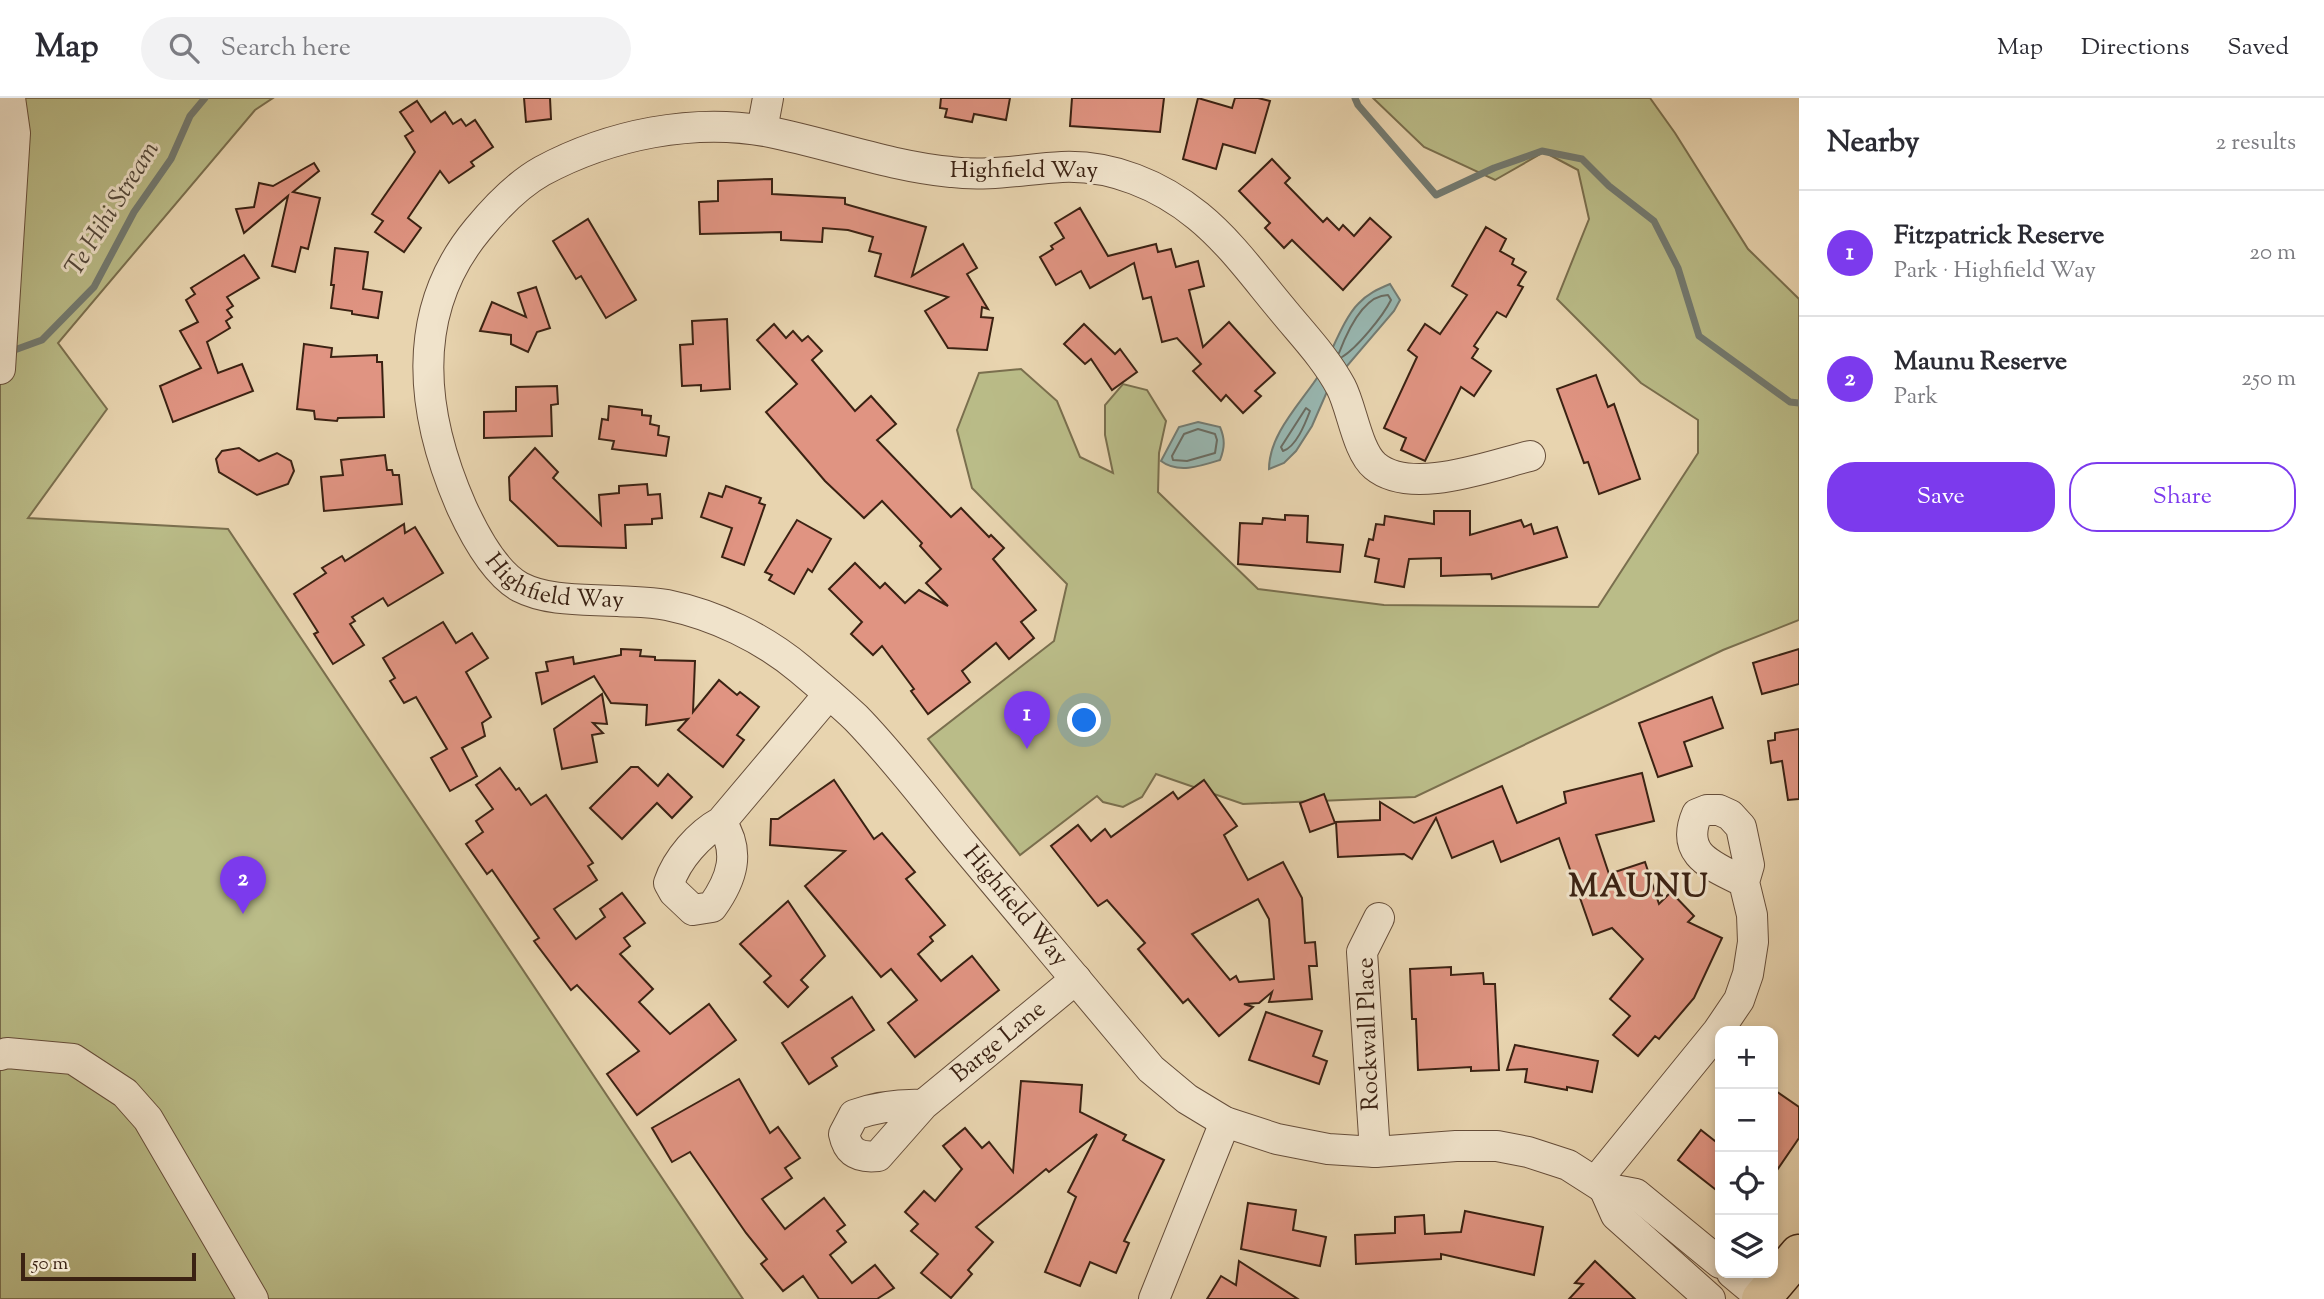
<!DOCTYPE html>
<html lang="en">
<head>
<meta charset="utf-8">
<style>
  :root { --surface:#fff; --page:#f2f2f3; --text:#2b2b33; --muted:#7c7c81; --line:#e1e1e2; --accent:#7c3aed }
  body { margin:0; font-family:"Sorts Mill Goudy",serif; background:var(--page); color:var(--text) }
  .controls { position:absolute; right:21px; bottom:21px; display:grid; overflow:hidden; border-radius:14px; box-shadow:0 4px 10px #0003 }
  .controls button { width:63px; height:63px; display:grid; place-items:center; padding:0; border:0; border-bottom:2px solid var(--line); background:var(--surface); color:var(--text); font:35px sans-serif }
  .scale { position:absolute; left:21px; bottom:18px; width:175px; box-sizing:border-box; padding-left:7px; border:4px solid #3b2213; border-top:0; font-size:19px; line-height:24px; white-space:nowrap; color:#3b2213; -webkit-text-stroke:5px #f0e3cb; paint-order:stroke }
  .you { position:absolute; left:1085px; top:623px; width:24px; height:24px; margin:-18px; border:5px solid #fff; border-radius:50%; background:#1a73e8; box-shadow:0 0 0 10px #1a73e833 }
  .badge { display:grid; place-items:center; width:46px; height:46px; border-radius:50%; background:var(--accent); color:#fff; font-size:23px; font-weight:700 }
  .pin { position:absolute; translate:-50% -58px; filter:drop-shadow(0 2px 4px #0008) }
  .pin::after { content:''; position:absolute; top:37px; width:24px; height:21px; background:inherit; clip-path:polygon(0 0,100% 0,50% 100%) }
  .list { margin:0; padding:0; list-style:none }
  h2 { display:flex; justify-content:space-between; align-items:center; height:91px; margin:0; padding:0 28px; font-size:30px }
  h2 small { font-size:23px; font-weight:400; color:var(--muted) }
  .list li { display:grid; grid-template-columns:46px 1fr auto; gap:21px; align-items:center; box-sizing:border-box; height:126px; padding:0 28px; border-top:2px solid var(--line) }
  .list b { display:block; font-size:26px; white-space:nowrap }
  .list p { margin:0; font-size:23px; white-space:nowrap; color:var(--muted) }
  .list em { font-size:23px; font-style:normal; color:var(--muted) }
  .actions { display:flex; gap:14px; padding:21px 28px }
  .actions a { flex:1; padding:16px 0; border:2px solid var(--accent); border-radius:28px; text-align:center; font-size:24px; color:var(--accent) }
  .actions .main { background:var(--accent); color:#fff }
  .icon { flex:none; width:38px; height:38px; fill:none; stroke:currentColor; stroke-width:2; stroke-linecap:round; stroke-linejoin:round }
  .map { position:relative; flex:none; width:1799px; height:1201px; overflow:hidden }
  header { display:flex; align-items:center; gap:42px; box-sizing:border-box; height:98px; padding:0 35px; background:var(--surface); border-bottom:2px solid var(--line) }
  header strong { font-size:33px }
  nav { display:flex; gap:38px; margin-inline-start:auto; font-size:24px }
  .search { width:490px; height:63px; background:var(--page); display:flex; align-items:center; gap:18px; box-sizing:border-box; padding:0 24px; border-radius:38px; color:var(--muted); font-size:26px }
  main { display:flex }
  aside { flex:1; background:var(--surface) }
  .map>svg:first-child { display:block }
</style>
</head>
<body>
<header>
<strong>Map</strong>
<div class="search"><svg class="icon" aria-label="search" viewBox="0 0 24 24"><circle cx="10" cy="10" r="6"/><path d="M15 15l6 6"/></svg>Search here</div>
<nav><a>Map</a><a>Directions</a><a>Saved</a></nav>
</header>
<main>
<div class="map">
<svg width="1799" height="1201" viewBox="0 0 1799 1201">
  <rect width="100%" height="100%" fill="#e8d4af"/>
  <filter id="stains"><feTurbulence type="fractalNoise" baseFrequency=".00286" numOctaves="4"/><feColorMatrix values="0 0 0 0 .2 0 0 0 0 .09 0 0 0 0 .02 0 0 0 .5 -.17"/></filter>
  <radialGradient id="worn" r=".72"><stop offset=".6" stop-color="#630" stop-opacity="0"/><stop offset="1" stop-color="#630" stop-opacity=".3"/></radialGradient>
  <g fill="#babc88" stroke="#7a6f4e" stroke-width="2">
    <path d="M0,0H273L255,12L58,245L107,311L28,420L228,431L743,1201H0V152L12,133Z"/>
    <path d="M1373,0H1650L1675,35L1748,151L1799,201V522L1723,552L1415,699L1243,706L1156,676L1142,699L1123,709L1103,704L1097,698L1020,757L928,641L1054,543L1067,486L972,390L957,332L979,275L1021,271L1057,303L1080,359L1113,375L1105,337V307L1123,286L1147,292L1166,323L1159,355L1158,394L1258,491L1384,507L1598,509L1698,355V322L1641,285L1557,201L1589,121L1578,72L1544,54L1495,82L1424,49Z"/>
  </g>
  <g fill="#98b7b1" stroke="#737b72" stroke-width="2">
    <path d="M1390,186L1400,202L1394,213L1329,289L1312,328L1296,353L1284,365L1269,371C1269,336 1301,305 1319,277C1331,257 1343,221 1358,206C1367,196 1378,191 1390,186Z"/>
    <path d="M1198,324L1220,329C1225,341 1225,349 1220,362C1201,368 1178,376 1161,363L1179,329Z"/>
  </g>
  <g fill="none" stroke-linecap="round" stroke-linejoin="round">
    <g stroke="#6a6c62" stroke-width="2">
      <path d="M1339,255C1347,234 1363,197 1388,197L1391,202C1383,218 1357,250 1342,259"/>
      <path d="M1306,310L1310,313C1305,326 1296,349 1283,353L1281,349Z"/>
      <path d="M1198,331L1215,336L1217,342L1215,355L1187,363L1173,362L1172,358L1184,336Z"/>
    </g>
    <g stroke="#737b72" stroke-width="7">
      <path d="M1355,0L1358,7L1436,97L1494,70L1542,53L1582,61L1609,88L1654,123L1678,170L1699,238L1790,304L1799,305"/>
      <path d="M9,254L42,242L94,189L134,114L171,61L190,18L205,0"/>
    </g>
  </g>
  <g fill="#e09482" stroke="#3b2213" stroke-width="2" fill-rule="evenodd">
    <path d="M524,0H550L551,21L526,24Z"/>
    <path d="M941,0H1010L1006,22L974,16L972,24L945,19L947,11L940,10Z"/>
    <path d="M1072,0H1164L1160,34L1070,28Z"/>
    <path d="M1198,0L1232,10L1235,0H1258L1270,3L1255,55L1223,46L1216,71L1183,61Z"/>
    <path d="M417,3L431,24L445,14L453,26L461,21L466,28L475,22L493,49L471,64L474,68L449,85L440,73L408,120L421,130L404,154L375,134L383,123L372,116L415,54L405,38L413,33L400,14Z"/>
    <path d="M1272,61L1290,80L1285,85L1323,124L1327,120L1339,132L1343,127L1354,138L1370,120L1391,139L1343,192L1292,142L1284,150L1265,130L1270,125L1239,93Z"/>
    <path d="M314,65L319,73L293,94L320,100L308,151L301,149L295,174L272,168L288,98L244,135L236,111L254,109L259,85L273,88Z"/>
    <path d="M772,81V96L845,100V106L926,129L912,178L963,146L977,170L967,176L988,211L982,209L981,219L993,220L987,252L948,250L925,213L948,199L875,178L881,156L869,153L873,139L848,132L823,130L822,144L781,142V134L700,136L699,104L718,103V83Z"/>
    <path d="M1080,110L1108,158L1156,146L1158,154L1171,151L1176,169L1198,163L1204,188L1189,192L1203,249L1229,224L1275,275L1255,293L1261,298L1243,315L1226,297L1221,303L1193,273L1201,266L1177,240L1162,244L1151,199L1143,201L1134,165L1090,190L1081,173L1056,187L1040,159L1053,151L1051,148L1064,140L1055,125Z"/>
    <path d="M588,121L636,202L606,220L581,178L576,181L553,143Z"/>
    <path d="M1486,129L1506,141L1500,153L1514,161L1512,166L1526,174L1518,187L1523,189L1506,219L1497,214L1474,248L1478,251L1472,260L1491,273L1474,298L1461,289L1425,363L1401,352L1406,340L1384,330L1417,259L1408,252L1425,226L1440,236L1467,197L1452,188Z"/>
    <path d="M335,150L368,154L363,191L382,194L378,220L352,216V213L331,210L334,187H331Z"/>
    <path d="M244,157L259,180L227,199L233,208L227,212L232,219L226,223L230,230L207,244L218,275L242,266L253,293L173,324L160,288L201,270L180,233L198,224L186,202L195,196L191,190Z"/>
    <path d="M536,189L550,230L537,234L528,254L511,246V237L480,233L492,204L526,219L518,195Z"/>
    <path d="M727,221L730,291L701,293V287L682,288L680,247L693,246L692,223Z"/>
    <path d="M774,226L786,240L793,233L802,243L808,238L822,253L812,262L855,313L871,298L896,326L877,342L951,419L961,410L989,439L991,437L1004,450L993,461L1036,512L1021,524L1034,540L1009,561L996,545L962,573L970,584L928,616L911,593L914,591L882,548L873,557L851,536L862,524L829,491L855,465L880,490L885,485L905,505L919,492L948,508L926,485L941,471L920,448L922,445L882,403L864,420L825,383L766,314L797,286L757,242Z"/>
    <path d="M1084,226L1115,256L1120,251L1137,274L1112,292L1091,261L1085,266L1064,246Z"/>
    <path d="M304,246L332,250L331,259L377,257V264H382L384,319L338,320L337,323L315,321L314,313L297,311Z"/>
    <path d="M1596,277L1608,309L1614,306L1640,381L1599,396L1588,364L1584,365L1557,291Z"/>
    <path d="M557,288L558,306L551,307L552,338L484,340V314L516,313V289Z"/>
    <path d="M609,308L642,312V317L651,318L650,326L659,328L658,337L669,339L666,358L612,351L614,343L599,341L602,321L608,322Z"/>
    <path d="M239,350L259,363L277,355L291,363L294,373L288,386L257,397L219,374L216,361L222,353Z"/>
    <path d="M535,350L558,374L553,380L601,427L599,397L619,395V388L647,386L648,397L660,396L662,420L652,421V426L625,427L626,450L558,448L510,402L509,379Z"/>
    <path d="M385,357L387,372H392L393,377H399L402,406L324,413L321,379L343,377L341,362Z"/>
    <path d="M726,388L761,400L759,405L765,407L744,467L722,459L732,430L701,419L709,395L722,399Z"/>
    <path d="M1434,413H1470V437L1521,422L1524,429L1531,426L1534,436L1557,429L1567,459L1492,481L1491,476L1441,478V460L1409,461L1404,489L1375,484L1379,461L1365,458L1369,441L1373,442L1376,426L1384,427L1385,418L1434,426Z"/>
    <path d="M1285,417L1308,418L1307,444L1343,447L1340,474L1238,466L1240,425L1262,426L1263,420L1285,422Z"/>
    <path d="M797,422L831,441L812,474L808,471L794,496L769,482L772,477L765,474Z"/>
    <path d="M404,426L405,435L415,429L443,475L388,508L383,500L352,519L355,523L350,526L364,547L333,566L314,536L318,534L294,496L326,475L322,470L342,458L345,463Z"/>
    <path d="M443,524L456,545L472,535L488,560L466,574L491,619L482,625L485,638L462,650L477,678L450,693L431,660L447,651L416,599L404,605L390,583L395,580L383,560Z"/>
    <path d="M621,551L641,552L640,558L655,559V562L695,563L693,614L719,582L737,597L740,594L759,609L737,637L744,642L723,669L678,632L688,621L646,627L647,607L611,605L594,578L542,606L536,575L548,573L546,564L573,559L574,566L621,557Z"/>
    <path d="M1799,551V586L1762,596L1753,565Z"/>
    <path d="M602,596L607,626L593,625L603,635L592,637L597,664L562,671L554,631Z"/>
    <path d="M1712,599L1723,630L1684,644L1692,668L1658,679L1639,625Z"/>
    <path d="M1799,631V701L1788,702L1782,663L1771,665L1768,643L1775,642V635Z"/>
    <path d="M631,669H638L658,688L668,676L692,699L672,720L657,705L622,741L590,710Z"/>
    <path d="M500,670L516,692L519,690L531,707L546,697L593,765L588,768L597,782L554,811L576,841L605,819L600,811L622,795L645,825L624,840L630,848L620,856L653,891L639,904L670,936L709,906L736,942L637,1017L607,976L639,953L577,887L571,892L534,843L539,840L492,772L487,776L466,746L483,734L476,723L493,711L476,687Z"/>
    <path d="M1642,675L1654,723L1596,737L1609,776L1645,764L1659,806L1671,794L1694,818L1688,824L1722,840L1694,900L1659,941L1655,938L1638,958L1613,937L1630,918L1610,901L1643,861L1612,830L1593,837L1559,740L1501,764L1493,743L1452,760L1436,720L1412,761L1404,756L1338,759L1336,724L1380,722V704L1414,725L1502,688L1517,725L1566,705L1564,694Z"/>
    <path d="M834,682L874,741L882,735L915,774L906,781L945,827L930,839L933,843L918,856L941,883L972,858L999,892L915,959L888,925L917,902L891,871L881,879L805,788L845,753L770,747L771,721H778Z"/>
    <path d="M1204,682L1237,728L1224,737L1248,782L1283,764L1302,800L1305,845L1315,844L1317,868H1309L1312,901L1269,904L1272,894L1259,905L1244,906L1253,909L1219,938L1188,901L1183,905L1138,851L1145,845L1107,802L1098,808L1051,748L1078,727L1091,743L1105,731L1111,739L1173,694L1178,701ZM1258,801L1269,821L1274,881L1239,884L1236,878L1230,882L1192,836Z"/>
    <path d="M1324,696L1335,725L1310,734L1300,705Z"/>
    <path d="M788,803L825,858L801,882L808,889L788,909L764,884L771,878L740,846Z"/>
    <path d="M1451,869V877L1483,875L1484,886H1495L1499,972L1471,973V969L1418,972L1416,921H1412L1410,871Z"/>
    <path d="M852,899L874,932L832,960L837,968L809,986L782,945Z"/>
    <path d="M1266,914L1322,933L1313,958L1327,963L1319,986L1249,962Z"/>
    <path d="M1515,947L1598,963L1592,994L1567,989V992L1525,984L1527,971L1507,972Z"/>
    <path d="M739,981L770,1035L778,1029L800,1060L785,1070L792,1080L762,1101L785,1131L824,1100L845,1127L837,1133L846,1144L830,1157L852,1185L875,1167L894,1190L877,1201H819L803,1178L783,1193L761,1166L767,1161L746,1135L690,1054L672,1064L652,1030Z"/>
    <path d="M1021,983L1082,987L1080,1014L1126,1037L1123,1042L1164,1062L1124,1143L1129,1145L1116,1175L1090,1164L1080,1188L1045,1174L1076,1099L1068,1094L1097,1036L1049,1074L1046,1071L976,1129L993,1144L968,1172L972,1176L951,1200L921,1175L938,1156L911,1133L918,1126L905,1114L924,1093L935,1103L962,1071L943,1048L965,1030L982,1050L989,1044L1013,1074Z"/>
    <path d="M1773,991L1799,1009V1040L1773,1078Z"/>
    <path d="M1701,1032L1720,1047V1095L1678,1062Z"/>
    <path d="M1248,1105L1296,1112L1293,1132L1326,1139L1320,1168L1241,1151Z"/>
    <path d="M1465,1113L1543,1129L1534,1177L1441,1156V1161L1356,1166L1355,1137L1395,1135V1119L1424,1117L1425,1136L1461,1134Z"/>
    <path d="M1239,1163L1298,1201H1207L1221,1178L1236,1187Z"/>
    <path d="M1595,1163L1635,1201H1569L1583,1186L1575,1185Z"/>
  </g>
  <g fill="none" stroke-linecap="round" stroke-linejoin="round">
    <g stroke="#664e3a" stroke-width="32">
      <g id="minor">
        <path d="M762,32L768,0"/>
        <path d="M0,271L15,35L10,0"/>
        <path id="s1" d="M1530,358C1489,368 1411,398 1375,368C1357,353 1352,310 1341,289C1325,259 1302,236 1281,210C1255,179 1230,144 1198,118C1160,87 1112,67 1062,69C1025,71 988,79 951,74C889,68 830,46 770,34C694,19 609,37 542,73C517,87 497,108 478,131C408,215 421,317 462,410C474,436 495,475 520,489C549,504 587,501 618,503C634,504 651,504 667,507C715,517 763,540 800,571C819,587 838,603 856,620C893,658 926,702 960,743C1024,819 1087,895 1151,971L1187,1001L1225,1024L1277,1041L1328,1051L1375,1054L1456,1048H1497L1528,1054L1568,1067L1604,1090L1636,1096L1720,1165"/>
        <path d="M721,724C741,754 732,781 712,809L693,812L674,794L669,785C677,761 699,736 721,724L829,596"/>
        <path d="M0,957L7,955L73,961L125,995L148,1021L253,1201"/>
        <path id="s2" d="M923,1007L878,1058C859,1060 848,1055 844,1036L854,1017C877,1009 898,1006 923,1007L1076,881"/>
        <path d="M1375,1054L1362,854L1379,820"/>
        <path d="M1596,1083L1718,933L1739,902L1748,876L1753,844L1752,817L1744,784L1749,767L1741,729L1730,717L1719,712H1707L1697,716C1679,758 1714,768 1744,784"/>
        <path d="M1604,1090L1616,1117L1710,1201"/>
        <path d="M1732,1175L1762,1200"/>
        <path d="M1154,1201L1225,1024"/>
      </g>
    </g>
    <g stroke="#3b2213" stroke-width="41">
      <path id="major" d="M1761,1201L1799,1156"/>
    </g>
    <use href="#minor" stroke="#f0e3cb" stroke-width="30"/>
    <use href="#major" stroke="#e8d4af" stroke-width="38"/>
  </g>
  <g text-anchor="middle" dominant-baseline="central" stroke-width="6" stroke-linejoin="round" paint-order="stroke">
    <g font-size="24" fill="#3b2213" stroke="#f0e3cb">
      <text x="1024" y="73">Highfield Way</text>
      <text stroke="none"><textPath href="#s1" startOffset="1664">Highfield Way</textPath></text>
      <text stroke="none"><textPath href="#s1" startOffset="2252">Highfield Way</textPath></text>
      <text transform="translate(1369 936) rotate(-92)">Rockwall Place</text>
      <text stroke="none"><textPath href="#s2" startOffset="304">Barge Lane</textPath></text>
    </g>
    <g font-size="26" font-style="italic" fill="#52473a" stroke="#f0e3cb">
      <text transform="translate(113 111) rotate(-58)">Te Hihi Stream</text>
    </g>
    <g font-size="32" font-weight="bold" letter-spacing="2" fill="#3b2213" stroke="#f0e3cb">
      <text x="1639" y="790">MAUNU</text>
    </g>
  </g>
  <rect width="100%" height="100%" filter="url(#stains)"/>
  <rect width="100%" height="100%" fill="url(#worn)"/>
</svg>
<div class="controls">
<button>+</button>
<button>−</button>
<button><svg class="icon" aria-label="locate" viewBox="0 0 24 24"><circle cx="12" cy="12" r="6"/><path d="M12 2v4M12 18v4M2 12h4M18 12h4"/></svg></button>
<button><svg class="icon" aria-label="layers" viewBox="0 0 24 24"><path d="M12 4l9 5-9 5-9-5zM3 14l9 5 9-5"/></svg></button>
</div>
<div class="scale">50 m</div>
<div class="you"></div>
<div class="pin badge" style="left:1027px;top:651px">1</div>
<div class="pin badge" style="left:243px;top:816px">2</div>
</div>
<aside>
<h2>Nearby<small>2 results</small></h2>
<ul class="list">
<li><span class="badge">1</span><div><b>Fitzpatrick Reserve</b><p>Park · Highfield Way</p></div><em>20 m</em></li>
<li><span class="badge">2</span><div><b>Maunu Reserve</b><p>Park</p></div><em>250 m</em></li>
</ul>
<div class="actions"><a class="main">Save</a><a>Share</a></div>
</aside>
</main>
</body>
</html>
